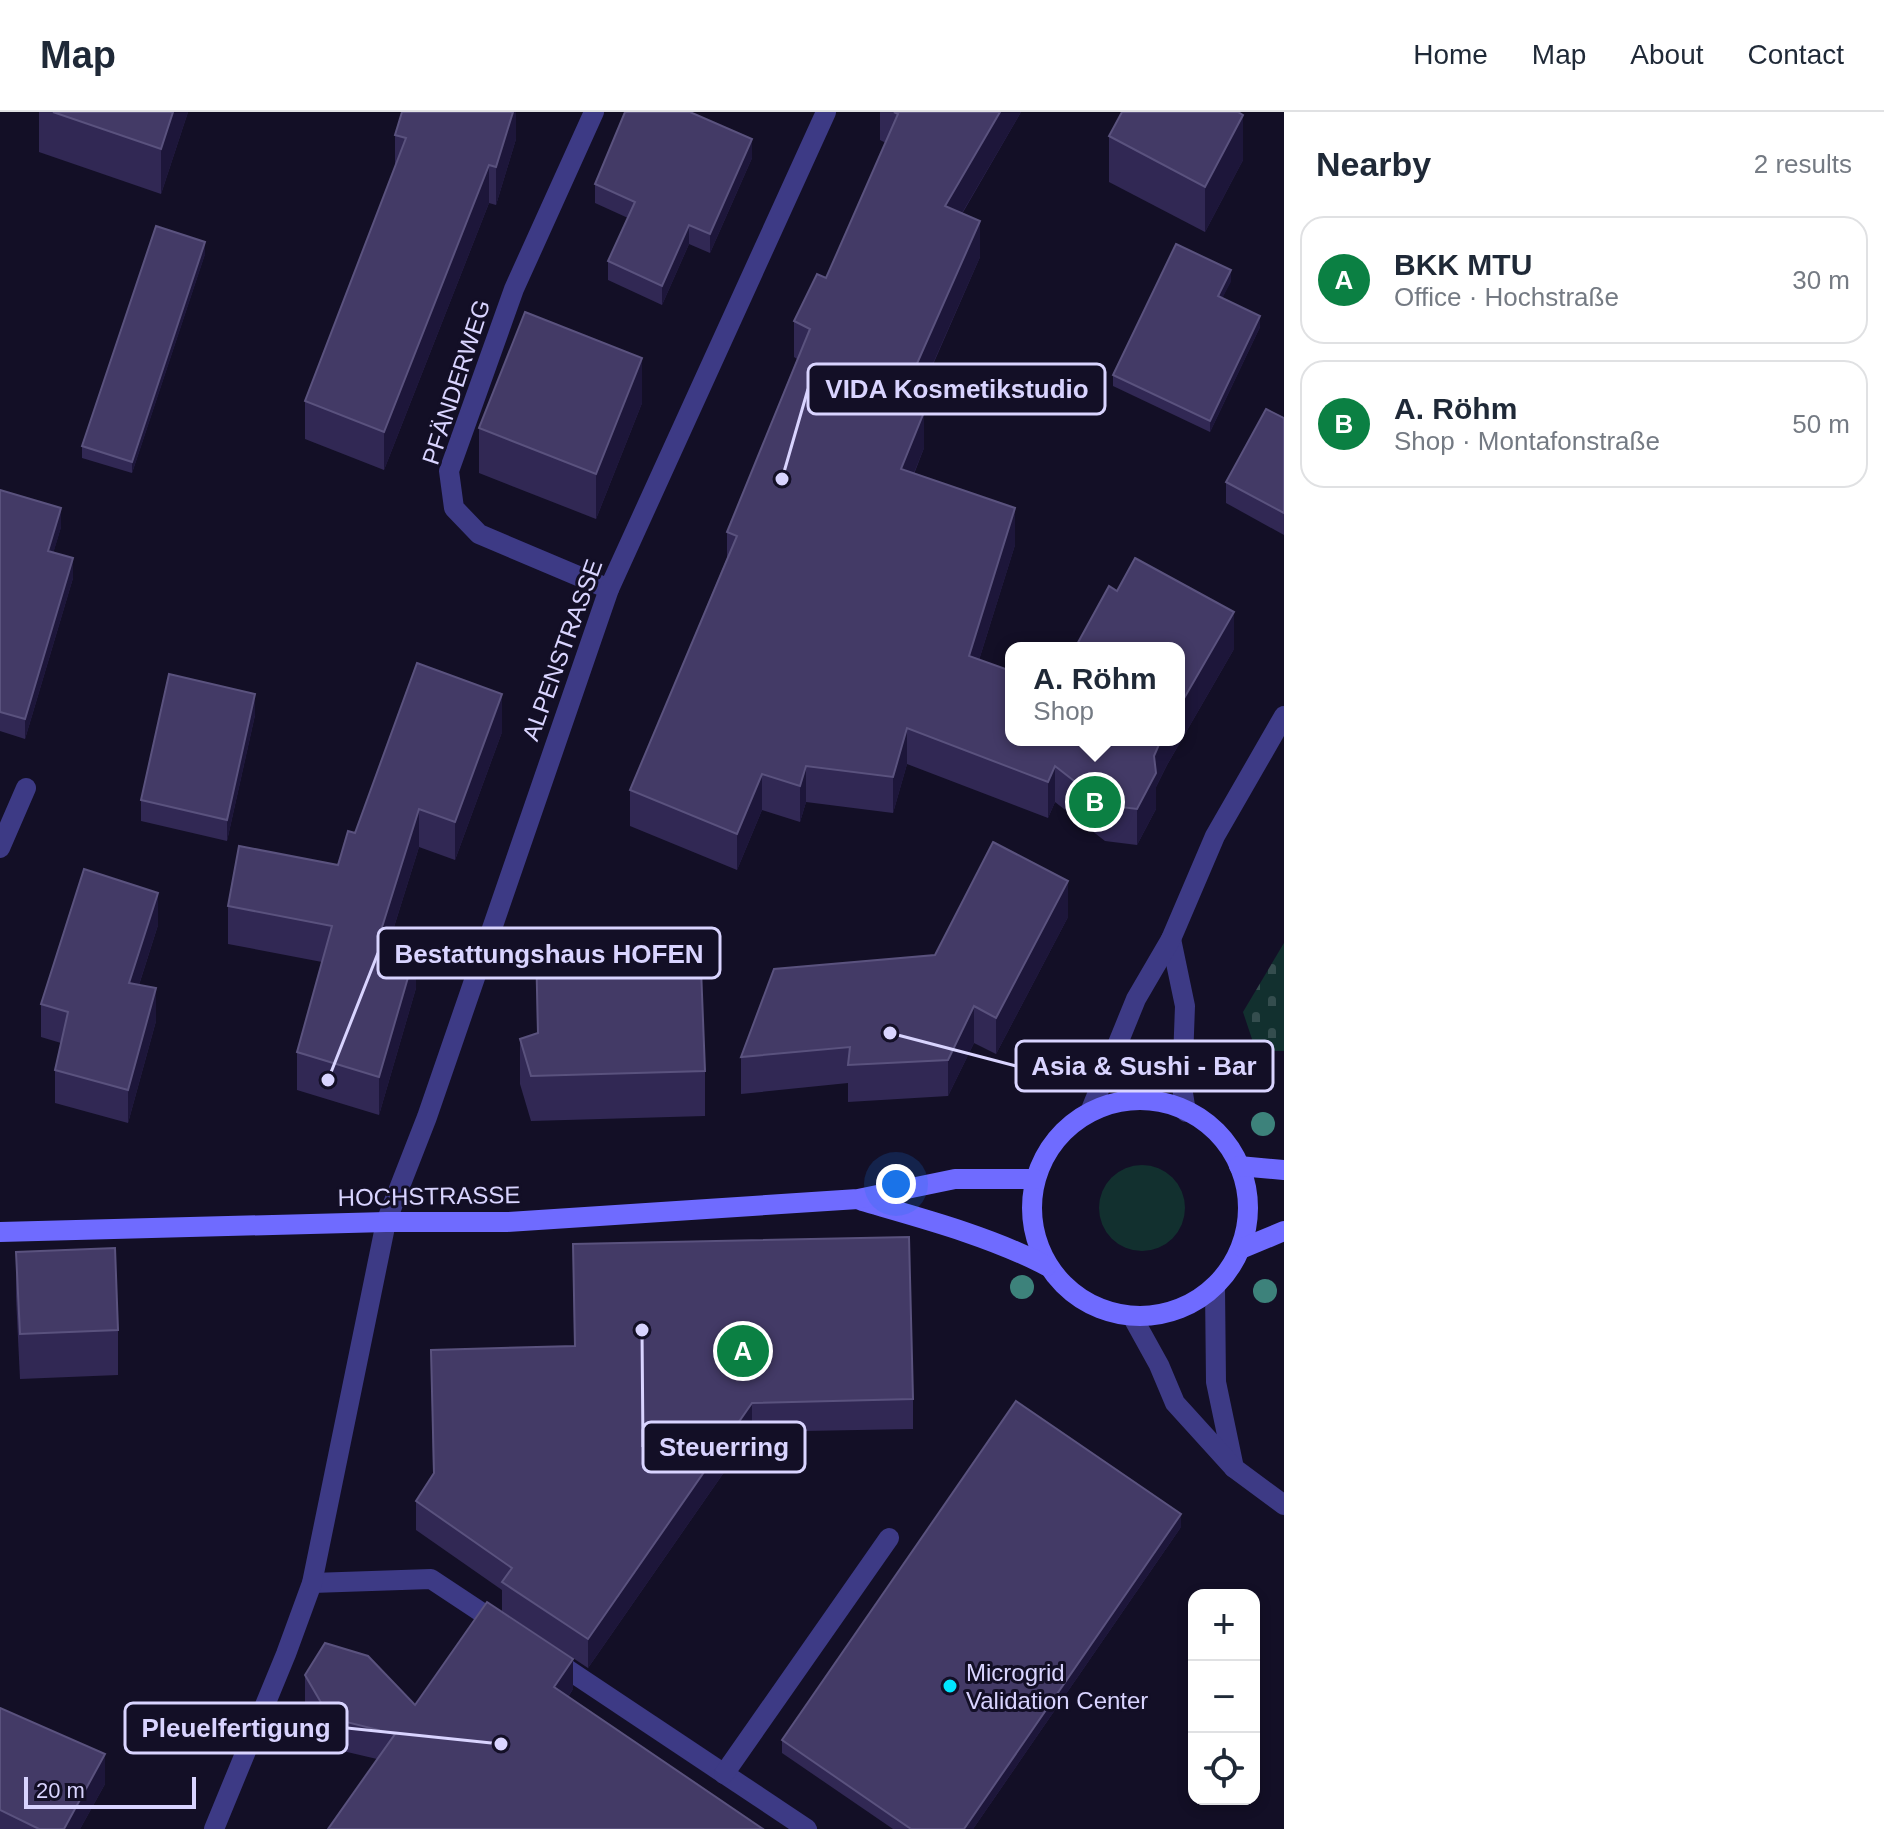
<!DOCTYPE html>
<html lang="en">
<head>
<meta charset="utf-8">
<style>
  :root { --surface:#fff; --page:#f2f2f3; --text:#1f2937; --muted:#747a83; --line:#e0e1e3; --accent:#0b8043 }
  body { margin:0; font-family:Arial,sans-serif; background:var(--page); color:var(--text) }
  .controls { position:absolute; right:24px; bottom:24px; display:grid; overflow:hidden; border-radius:16px; box-shadow:0 4px 12px #0003 }
  .controls button { width:72px; height:72px; display:grid; place-items:center; padding:0; border:0; border-bottom:2px solid var(--line); background:var(--surface); color:var(--text); font:40px sans-serif }
  .scale { position:absolute; left:24px; bottom:20px; width:172px; box-sizing:border-box; padding-left:8px; border:4px solid #d9d4ff; border-top:0; font-size:22px; line-height:28px; white-space:nowrap; color:#d9d4ff; -webkit-text-stroke:6px #130f26; paint-order:stroke }
  .you { position:absolute; left:896px; top:1072px; width:28px; height:28px; margin:-20px; border:6px solid #fff; border-radius:50%; background:#1a73e8; box-shadow:0 0 0 12px #1a73e833 }
  .badge { display:grid; place-items:center; width:52px; height:52px; border-radius:50%; background:var(--accent); color:#fff; font-size:26px; font-weight:700 }
  .pin { position:absolute; translate:-50% -50%; border:4px solid #fff; box-shadow:0 2px 8px #0006 }
  .popup { position:absolute; left:1005px; top:530px; width:180px; height:104px; box-sizing:border-box; display:grid; place-content:center; border-radius:16px; background:var(--surface); filter:drop-shadow(0 2px 6px #0005); font-size:26px; white-space:nowrap; color:var(--muted) }
  .popup b { font-size:30px; color:var(--text) }
  .popup::after { content:''; position:absolute; left:50%; top:100%; margin-left:-16px; border:16px solid transparent; border-top-color:var(--surface) }
  .list { margin:0; padding:0; list-style:none }
  h2 { display:flex; justify-content:space-between; align-items:center; height:104px; margin:0; padding:0 32px; font-size:34px }
  h2 small { font-size:26px; font-weight:400; color:var(--muted) }
  .list li { display:grid; grid-template-columns:52px 1fr auto; gap:24px; align-items:center; box-sizing:border-box; height:128px; margin:0 16px 16px; padding:0 16px; border:2px solid var(--line); border-radius:24px }
  .list b { display:block; font-size:30px; white-space:nowrap }
  .list p { margin:0; font-size:26px; white-space:nowrap; color:var(--muted) }
  .list em { font-size:26px; font-style:normal; color:var(--muted) }
  .icon { flex:none; width:44px; height:44px; fill:none; stroke:currentColor; stroke-width:2; stroke-linecap:round; stroke-linejoin:round }
  .map { position:relative; flex:none; width:1284px; height:1717px; overflow:hidden }
  header { display:flex; align-items:center; gap:48px; box-sizing:border-box; height:112px; padding:0 40px; background:var(--surface); border-bottom:2px solid var(--line) }
  header strong { font-size:38px }
  nav { display:flex; gap:44px; margin-inline-start:auto; font-size:28px }
  main { display:flex }
  aside { flex:1; background:var(--surface) }
  .map>svg:first-child { display:block }
</style>
</head>
<body>
<header>
<strong>Map</strong>
<nav><a>Home</a><a>Map</a><a>About</a><a>Contact</a></nav>
</header>
<main>
<div class="map">
<svg width="1284" height="1717" viewBox="0 0 1284 1717">
  <defs>
    <pattern id="cemetery-stones" width="16" height="16" patternUnits="userSpaceOnUse" patternTransform="scale(2)"><rect width="16" height="16" fill="#12302f"/><path d="M2 7V4a2 2 0 0 1 4 0v3zM10 15v-3a2 2 0 0 1 4 0v3z" fill="#344d4e"/></pattern>
  </defs>
  <rect width="100%" height="100%" fill="#130f26"/>
  <circle fill="#12302f" cx="1142" cy="1096" r="43"/>
  <path fill="url(#cemetery-stones)" d="M1284,831V939H1256L1243,900Z"/>
  <g fill="none" stroke-linecap="round" stroke-linejoin="round">
    <g stroke="#3d3a85" stroke-width="20">
      <path d="M0,736L26,676"/>
      <path d="M312,1471L431,1467L502,1514"/>
      <path d="M552,1547L807,1717"/>
      <path d="M724,1662L889,1426"/>
      <path d="M214,1717L286,1542L312,1471L386,1110"/>
    </g>
    <g stroke="#3d3a85" stroke-width="20">
      <path d="M594,0L514,177L449,359L454,396L479,422L609,477"/>
      <path d="M1171,827L1185,894L1182,975L1186,1000"/>
      <path d="M1090,1000L1136,887L1171,827L1215,724L1284,604"/>
      <path d="M386,1110L427,1005L609,477L826,0"/>
      <path d="M1215,1176L1216,1270L1234,1356"/>
      <path d="M1133,1206L1159,1253L1175,1291L1234,1356L1284,1393"/>
    </g>
    <g stroke="#6f6bff" stroke-width="20">
      <circle cx="1140" cy="1096" r="108"/>
      <path d="M1239,1054L1284,1058"/>
      <path d="M862,1089C924,1107 989,1124 1047,1154"/>
      <path d="M0,1120L386,1110H507L858,1087L955,1067H1035"/>
      <path d="M1243,1136L1284,1119"/>
    </g>
  </g>
  <g fill="#3d827b">
    <circle cx="1070" cy="962" r="12"/>
    <circle cx="1263" cy="1012" r="12"/>
    <circle cx="1022" cy="1175" r="12"/>
    <circle cx="1265" cy="1179" r="12"/>
  </g>
  <g fill="#312854">
    <path d="M39,0H188L161,82L39,40Z"/>
    <path d="M516,0V27L496,93L489,91L384,358L305,327V289L395,55V23Z"/>
    <path d="M880,0H1021L962,102L980,145L914,296L924,336L914,362L1015,433L979,548L1011,628L1234,537L1167,653L1156,675V697L1137,733L1105,729L1055,690L1048,706L907,652L893,701L806,690L800,710L762,698L737,758L630,714V678L727,446V420L797,247L794,245V209L826,166L886,31L880,28Z"/>
    <path d="M1109,24L1243,48L1205,120L1109,70Z"/>
    <path d="M752,46L710,141L689,132L662,193L608,168V149L628,106L595,91V72Z"/>
    <path d="M205,142L132,361L82,346V334Z"/>
    <path d="M1231,169L1222,186L1260,215L1210,320L1113,274V263Z"/>
    <path d="M642,291L596,407L479,361V316Z"/>
    <path d="M1284,306V423L1226,391V370Z"/>
    <path d="M0,378L61,415L53,441L73,466L25,627L0,619Z"/>
    <path d="M255,603L227,729L141,709V688Z"/>
    <path d="M502,620L455,748L419,735L389,831L416,876L379,1003L297,978V940L322,850L228,832V794L338,753L355,721Z"/>
    <path d="M1068,805L996,942L974,931L948,984L848,990V971L741,982V945Z"/>
    <path d="M158,813L139,873L156,909L128,1011L55,991V958L61,931L41,925V892Z"/>
    <path d="M536,835L705,959V1004L531,1009L520,972V927L537,921Z"/>
    <path d="M573,1132L913,1287V1317L752,1320L588,1556L502,1499V1478L416,1418V1389L433,1362L431,1238L574,1234Z"/>
    <path d="M16,1140L118,1218V1263L20,1267L16,1185Z"/>
    <path d="M1181,1415L973,1717H893L782,1641V1628Z"/>
    <path d="M305,1563L415,1593L573,1577L568,1585L377,1647L330,1636L305,1593Z"/>
    <path d="M0,1596L105,1672L80,1717H0Z"/>
  </g>
  <g fill="#1d163a">
    <path d="M173,0H188L161,82V37Z"/>
    <path d="M513,0H516V27L496,93V55Z"/>
    <path d="M1000,0H1021L945,130V94Z"/>
    <path d="M1243,3V48L1205,120V75Z"/>
    <path d="M752,27V46L710,141V122Z"/>
    <path d="M489,53V91L384,358V320Z"/>
    <path d="M980,109V145L900,326V290Z"/>
    <path d="M689,113V132L662,193V174Z"/>
    <path d="M205,130V142L132,361V350Z"/>
    <path d="M1231,158V169L1218,195V184Z"/>
    <path d="M1260,204V215L1210,320V309Z"/>
    <path d="M642,246V291L596,407V362Z"/>
    <path d="M924,300V336L901,393V357Z"/>
    <path d="M61,396V415L48,459V439Z"/>
    <path d="M1015,396V433L969,580V544Z"/>
    <path d="M73,446V466L25,627V607Z"/>
    <path d="M1234,500V537L1167,653L1156,675V697L1137,733V697L1154,644L1161,628H1179V595Z"/>
    <path d="M255,582V603L227,729V708Z"/>
    <path d="M502,582V620L455,748V710Z"/>
    <path d="M907,616V652L893,701V665Z"/>
    <path d="M806,654V690L800,710V674Z"/>
    <path d="M1055,654V690L1048,706V670Z"/>
    <path d="M762,662V698L737,758V722Z"/>
    <path d="M419,697V735L378,866V828Z"/>
    <path d="M1068,769V805L996,942V906Z"/>
    <path d="M158,781V813L129,904V871Z"/>
    <path d="M416,838V876L379,1003V965Z"/>
    <path d="M156,876V909L128,1011V978Z"/>
    <path d="M974,894V931L948,984V948Z"/>
    <path d="M752,1291V1320L588,1556V1527Z"/>
    <path d="M1181,1402V1415L973,1717H964Z"/>
    <path d="M573,1547V1577L554,1605V1575Z"/>
    <path d="M105,1642V1672L80,1717H64Z"/>
  </g>
  <g fill="#433a66" stroke="#5a527e" stroke-width="2">
    <path d="M53,0H173L161,37Z"/>
    <path d="M402,0H513L496,55L489,53L384,320L305,289L406,26L395,23Z"/>
    <path d="M625,0H690L752,27L710,122L689,113L662,174L608,149L635,90L595,72Z"/>
    <path d="M894,0H1000L945,94L980,109L900,290L924,300L901,357L1015,396L969,544L1011,559V628H1161L1154,644L1156,661L1137,697L1105,693L1055,654L1048,670L907,616L893,665L806,654L800,674L762,662L737,722L630,678L737,424L727,420L810,217L794,209L817,162L826,166L898,2Z"/>
    <path d="M1122,0H1238L1243,3L1205,75L1109,24Z"/>
    <path d="M156,114L205,130L132,350L82,334Z"/>
    <path d="M1176,132L1231,158L1218,184L1260,204L1210,309L1113,263Z"/>
    <path d="M525,200L642,246L596,362L479,316Z"/>
    <path d="M1266,297L1284,306V401L1226,370Z"/>
    <path d="M0,378L61,396L48,439L73,446L25,607L0,600Z"/>
    <path d="M1135,446L1234,500L1179,595V536H1075L1109,474L1117,479Z"/>
    <path d="M417,551L502,582L455,710L419,697L378,828L416,838L379,965L297,940L332,814L228,794L239,734L338,753L348,719L355,721Z"/>
    <path d="M169,562L255,582L227,708L141,688Z"/>
    <path d="M993,730L1068,769L996,906L974,894L948,948L848,953L850,935L741,945L774,857L935,843Z"/>
    <path d="M84,757L158,781L129,871L156,876L128,978L55,958L68,900L41,892Z"/>
    <path d="M700,831L705,959L531,964L520,927L538,921L536,835Z"/>
    <path d="M909,1125L913,1287L752,1291L588,1527L502,1470L512,1456L416,1389L434,1361L431,1238L575,1234L573,1132Z"/>
    <path d="M115,1136L118,1218L20,1222L16,1140Z"/>
    <path d="M1016,1289L1181,1402L964,1717H911L782,1628Z"/>
    <path d="M487,1490L573,1547L554,1575L763,1717H328L395,1622L330,1606L305,1563L325,1531L368,1544L415,1593Z"/>
    <path d="M0,1596L105,1642L64,1717H39L0,1698Z"/>
  </g>
  <circle fill="#00e5ff" stroke="#130f26" stroke-width="3" cx="950" cy="1574" r="8"/>
  <g text-anchor="middle" dominant-baseline="central" stroke-width="6" stroke-linejoin="round" paint-order="stroke">
    <g font-size="24" fill="#d9d4ff" stroke="#130f26">
      <text transform="translate(456 270) rotate(-72)">PFÄNDERWEG</text>
      <text transform="translate(562 538) rotate(-70)">ALPENSTRASSE</text>
      <text transform="translate(429 1084) rotate(-1)">HOCHSTRASSE</text>
    </g>
    <g font-size="24" fill="#d9d4ff" stroke="#130f26" text-anchor="start">
      <text x="966" y="1560">Microgrid<tspan x="966" dy="28">Validation Center</tspan></text>
    </g>
  </g>
  <path fill="none" stroke="#d9d4ff" stroke-width="3" d="M782 367L808 277M328 968L378 841M890 921L1016 954M642 1218L643 1335M501 1632L347 1616"/>
  <g fill="#d9d4ff" stroke="#130f26" stroke-width="3">
    <circle cx="782" cy="367" r="8"/>
    <circle cx="328" cy="968" r="8"/>
    <circle cx="890" cy="921" r="8"/>
    <circle cx="642" cy="1218" r="8"/>
    <circle cx="501" cy="1632" r="8"/>
  </g>
  <g fill="#130f26" stroke="#d9d4ff" stroke-width="3">
    <rect x="808" y="252" width="297" height="50" rx="8"/>
    <rect x="378" y="816" width="342" height="50" rx="8"/>
    <rect x="1016" y="929" width="257" height="50" rx="8"/>
    <rect x="643" y="1310" width="162" height="50" rx="8"/>
    <rect x="125" y="1591" width="222" height="50" rx="8"/>
  </g>
  <g font-size="26" text-anchor="middle" font-weight="bold" fill="#d9d4ff">
    <text x="957" y="286">VIDA Kosmetikstudio</text>
    <text x="549" y="851">Bestattungshaus HOFEN</text>
    <text x="1144" y="963">Asia &amp; Sushi - Bar</text>
    <text x="724" y="1344">Steuerring</text>
    <text x="236" y="1625">Pleuelfertigung</text>
  </g>
</svg>
<div class="controls">
<button>+</button>
<button>−</button>
<button><svg class="icon" aria-label="locate" viewBox="0 0 24 24"><circle cx="12" cy="12" r="6"/><path d="M12 2v4M12 18v4M2 12h4M18 12h4"/></svg></button>
</div>
<div class="scale">20 m</div>
<div class="you"></div>
<div class="pin badge" style="left:743px;top:1239px">A</div>
<div class="pin badge" style="left:1095px;top:690px">B</div>
<div class="popup"><b>A. Röhm</b>Shop</div>
</div>
<aside>
<h2>Nearby<small>2 results</small></h2>
<ul class="list">
<li><span class="badge">A</span><div><b>BKK MTU</b><p>Office · Hochstraße</p></div><em>30 m</em></li>
<li><span class="badge">B</span><div><b>A. Röhm</b><p>Shop · Montafonstraße</p></div><em>50 m</em></li>
</ul>
</aside>
</main>
</body>
</html>
